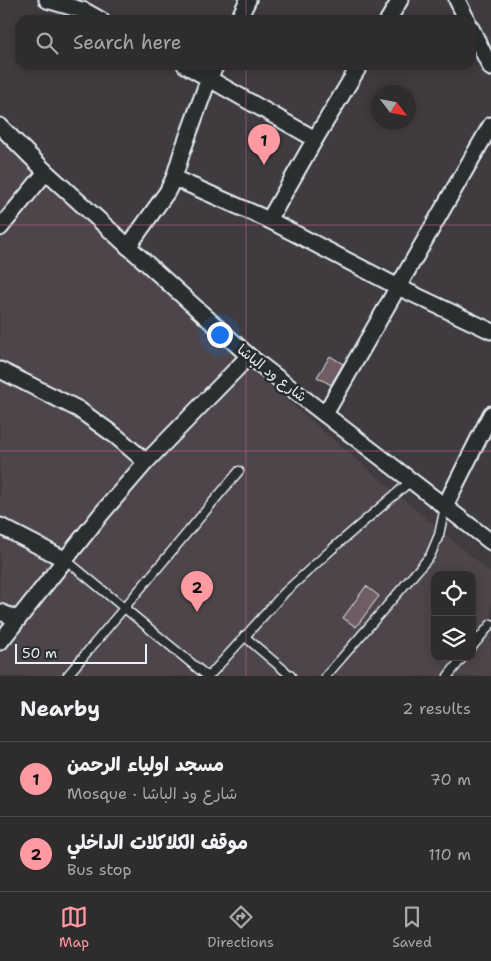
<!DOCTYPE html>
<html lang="en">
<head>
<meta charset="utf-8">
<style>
  :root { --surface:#2f2c2e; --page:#3b383a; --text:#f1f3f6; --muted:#a7a7aa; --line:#4a484a; --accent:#ff9aa2 }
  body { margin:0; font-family:"Shantell Sans","Playpen Sans Arabic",sans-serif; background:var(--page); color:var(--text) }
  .controls { position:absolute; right:15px; bottom:15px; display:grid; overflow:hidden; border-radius:10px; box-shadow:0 2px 12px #0003 }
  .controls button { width:45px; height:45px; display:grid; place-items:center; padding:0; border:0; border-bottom:1px solid var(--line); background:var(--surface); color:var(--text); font:25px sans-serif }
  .compass { position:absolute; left:371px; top:85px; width:45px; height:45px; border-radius:50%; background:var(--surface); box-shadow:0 2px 12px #0003; rotate:122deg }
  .scale { position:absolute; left:15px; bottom:12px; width:132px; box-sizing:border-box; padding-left:5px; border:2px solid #e8f1f8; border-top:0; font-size:14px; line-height:18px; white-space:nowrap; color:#e8f1f8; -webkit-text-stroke:4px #2a2d2e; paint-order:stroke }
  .you { position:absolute; left:219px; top:334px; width:18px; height:18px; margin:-12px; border:4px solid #fff; border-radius:50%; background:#1a73e8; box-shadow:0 0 0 8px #1a73e833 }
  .badge { display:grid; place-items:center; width:32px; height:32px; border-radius:50%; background:var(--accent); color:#111; font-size:16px; font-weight:700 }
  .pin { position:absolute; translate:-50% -41px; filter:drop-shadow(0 1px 2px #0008) }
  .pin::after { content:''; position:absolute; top:26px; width:18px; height:15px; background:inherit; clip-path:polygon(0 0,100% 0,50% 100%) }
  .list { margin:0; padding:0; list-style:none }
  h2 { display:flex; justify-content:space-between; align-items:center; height:65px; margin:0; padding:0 20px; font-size:21px }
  h2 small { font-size:16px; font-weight:400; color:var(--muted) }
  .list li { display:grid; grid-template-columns:32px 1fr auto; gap:15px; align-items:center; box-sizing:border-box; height:75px; padding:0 20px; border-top:1px solid var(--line) }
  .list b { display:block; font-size:19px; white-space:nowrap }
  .list p { margin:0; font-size:16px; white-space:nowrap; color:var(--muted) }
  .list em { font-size:16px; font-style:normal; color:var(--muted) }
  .icon { flex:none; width:28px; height:28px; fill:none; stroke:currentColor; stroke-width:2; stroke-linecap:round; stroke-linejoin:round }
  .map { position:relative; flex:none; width:491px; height:676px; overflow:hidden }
  .search { position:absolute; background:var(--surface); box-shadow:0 2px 12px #0003; left:15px; right:15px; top:15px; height:55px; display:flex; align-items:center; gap:12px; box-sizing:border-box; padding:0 18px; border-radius:15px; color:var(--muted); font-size:19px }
  .sheet { height:215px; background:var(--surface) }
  nav { display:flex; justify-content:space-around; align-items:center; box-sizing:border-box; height:70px; border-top:1px solid var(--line); background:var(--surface); font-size:14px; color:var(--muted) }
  nav a { display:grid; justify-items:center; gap:2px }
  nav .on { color:var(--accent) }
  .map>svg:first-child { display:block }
</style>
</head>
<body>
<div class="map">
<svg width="491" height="676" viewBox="0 0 491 676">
  <rect width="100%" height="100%" fill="#3f3b3e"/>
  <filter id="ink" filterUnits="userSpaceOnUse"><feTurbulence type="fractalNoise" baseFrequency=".02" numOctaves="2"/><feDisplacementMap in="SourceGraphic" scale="10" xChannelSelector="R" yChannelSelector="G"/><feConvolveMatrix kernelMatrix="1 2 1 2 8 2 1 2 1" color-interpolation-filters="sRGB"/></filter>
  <g filter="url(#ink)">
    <path fill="#4d4549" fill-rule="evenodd" d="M0,130L103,225L252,371L491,573V676H0ZM435,575H472V657H435Z"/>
    <g fill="#6f5d63" stroke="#e8f1f8">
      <path d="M330,356L343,364L331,385L317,377Z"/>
      <path d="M366,586L379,596L356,627L343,618Z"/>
    </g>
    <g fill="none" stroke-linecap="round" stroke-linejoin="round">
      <g stroke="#e8f1f8" stroke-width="11">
        <g id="lane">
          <path d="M66,560L207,676"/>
          <path d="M244,636L291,676"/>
          <path d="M472,647L491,624"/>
          <path d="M67,676L239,471"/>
          <path d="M209,676L285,592L332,549L412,480"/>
          <path d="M326,676L430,556L439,535L445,507"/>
          <path d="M448,676L463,657"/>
        </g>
      </g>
      <g stroke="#e8f1f8" stroke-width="19">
        <g id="street">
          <path d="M47,0L85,11L101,20"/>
          <path d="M457,0L467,20"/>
          <path d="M238,20L248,0"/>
          <path d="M388,20L400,0"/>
          <path d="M471,28L491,68"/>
          <path d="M185,65L315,139"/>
          <path d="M0,126L46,172L249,356L491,542"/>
          <path d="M174,178L269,220L398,287L491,331"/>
          <path d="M269,220L315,139L360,65"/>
          <path d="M0,228L46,172"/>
          <path d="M128,247L167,192L174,178L182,152L209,78L216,65"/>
          <path d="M0,370L78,409L117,437L146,462"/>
          <path d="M325,414L491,125"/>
          <path d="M445,506L491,414"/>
          <path d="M0,526L66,560"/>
          <path d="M0,612L18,619"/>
          <path d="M0,642L102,513L146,462L249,356"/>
        </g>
      </g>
      <use href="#lane" stroke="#2a2d2e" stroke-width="8"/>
      <use href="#street" stroke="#2a2d2e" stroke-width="15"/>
    </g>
  </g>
  <path fill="none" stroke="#cf6492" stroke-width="1" stroke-opacity="0.55" d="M246,0V20M246,65V676M0,225H491M0,451H491"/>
  <g text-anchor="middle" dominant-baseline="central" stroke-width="5" stroke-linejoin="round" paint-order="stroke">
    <g font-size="14" fill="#e8f1f8" stroke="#2a2d2e">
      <text transform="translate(272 373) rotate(38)">شارع ود الباشا</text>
    </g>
  </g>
</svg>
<div class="controls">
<button><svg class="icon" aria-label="locate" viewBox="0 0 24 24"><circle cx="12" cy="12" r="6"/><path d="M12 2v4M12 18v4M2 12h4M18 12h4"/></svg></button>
<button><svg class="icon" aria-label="layers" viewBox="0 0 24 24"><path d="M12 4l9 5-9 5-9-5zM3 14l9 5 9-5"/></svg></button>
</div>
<svg class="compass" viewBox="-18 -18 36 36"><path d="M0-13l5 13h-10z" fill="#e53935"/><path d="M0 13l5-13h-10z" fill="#a7a7aa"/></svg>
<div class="scale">50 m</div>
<div class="you"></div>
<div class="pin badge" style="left:264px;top:165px">1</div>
<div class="pin badge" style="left:197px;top:612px">2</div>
<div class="search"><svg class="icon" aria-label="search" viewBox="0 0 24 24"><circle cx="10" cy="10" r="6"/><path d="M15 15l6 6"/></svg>Search here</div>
</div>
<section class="sheet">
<h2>Nearby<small>2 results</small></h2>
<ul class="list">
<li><span class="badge">1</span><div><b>مسجد اولياء الرحمن</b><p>Mosque · شارع ود الباشا</p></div><em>70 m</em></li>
<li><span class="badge">2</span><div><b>موقف الكلاكلات الداخلي</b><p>Bus stop</p></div><em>110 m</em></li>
</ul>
</section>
<nav>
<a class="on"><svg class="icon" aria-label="map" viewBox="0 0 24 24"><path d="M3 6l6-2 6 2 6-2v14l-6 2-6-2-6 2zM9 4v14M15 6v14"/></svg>Map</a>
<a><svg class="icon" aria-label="directions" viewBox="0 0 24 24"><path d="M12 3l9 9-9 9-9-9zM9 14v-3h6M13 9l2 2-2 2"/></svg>Directions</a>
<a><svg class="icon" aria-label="saved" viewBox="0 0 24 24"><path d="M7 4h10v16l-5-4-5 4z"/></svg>Saved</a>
</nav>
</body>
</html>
